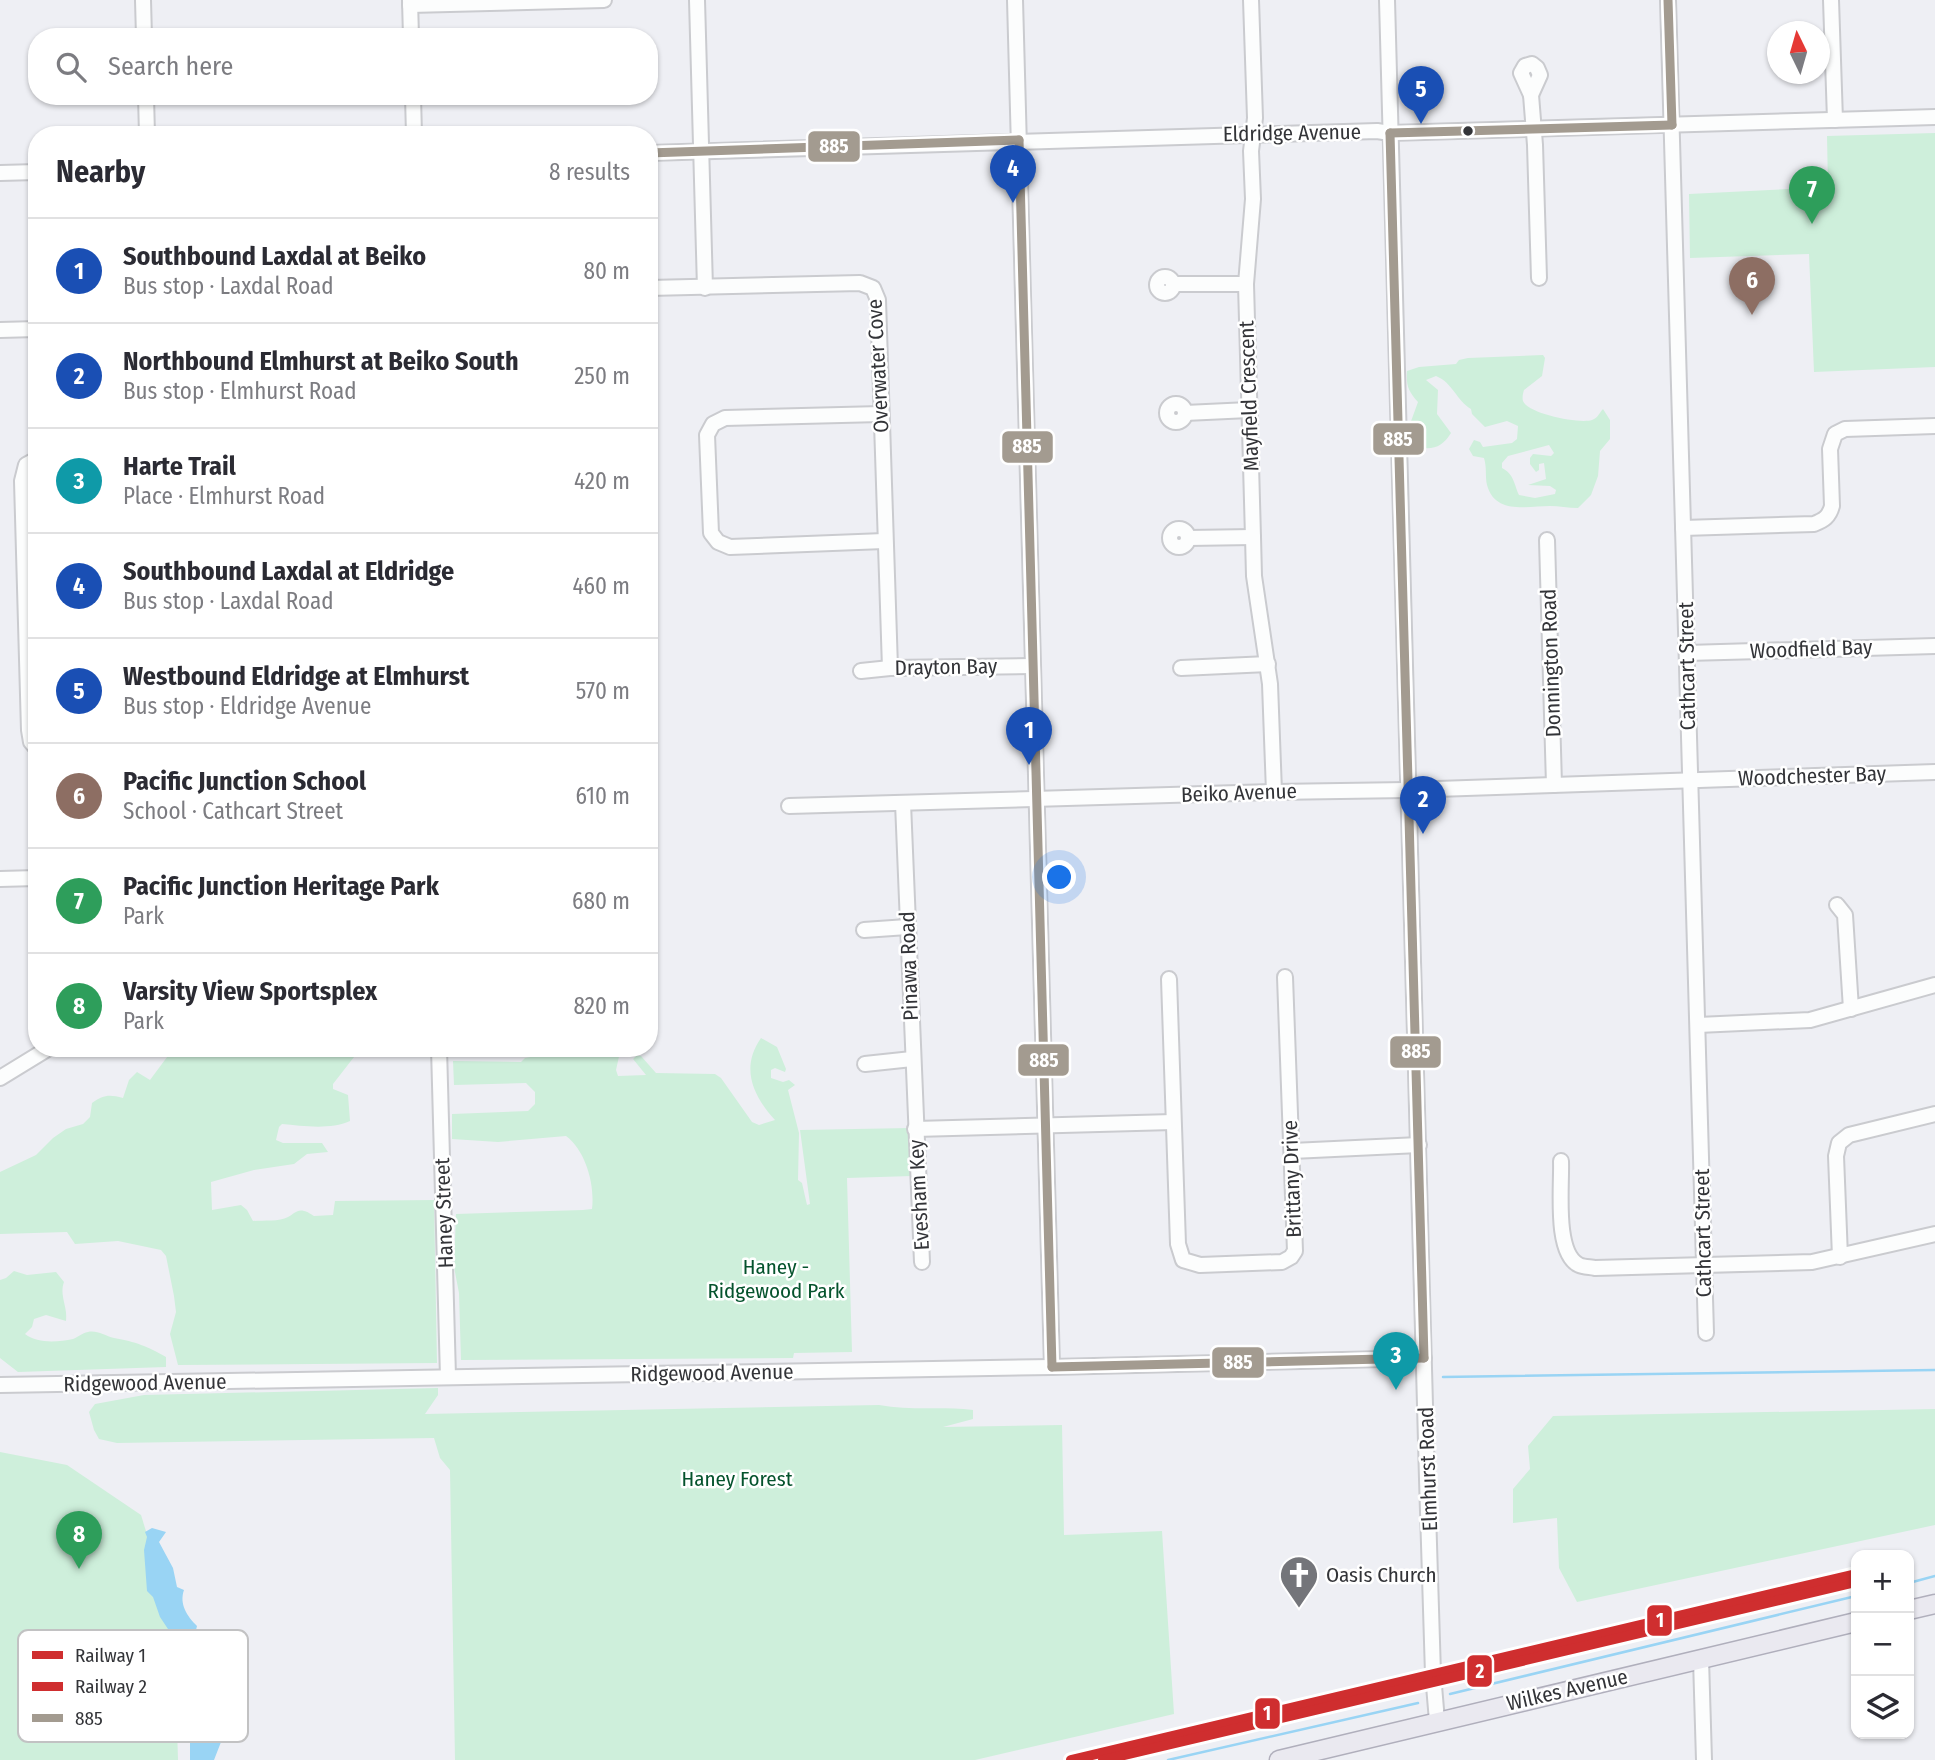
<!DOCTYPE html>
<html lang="en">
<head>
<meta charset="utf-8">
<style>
  :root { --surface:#fff; --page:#f2f2f3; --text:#2b2b33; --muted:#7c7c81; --line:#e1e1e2; --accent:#b45309 }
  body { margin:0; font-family:"Fira Sans Condensed",sans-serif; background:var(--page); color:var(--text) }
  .controls { position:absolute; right:21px; bottom:21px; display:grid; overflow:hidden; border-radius:14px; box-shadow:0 2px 5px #0004 }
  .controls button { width:63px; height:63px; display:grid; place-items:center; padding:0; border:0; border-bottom:2px solid var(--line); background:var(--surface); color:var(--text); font:35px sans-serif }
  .compass { position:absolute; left:1767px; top:21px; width:63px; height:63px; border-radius:50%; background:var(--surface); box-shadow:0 2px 5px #0004; rotate:355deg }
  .you { position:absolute; left:1060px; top:878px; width:24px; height:24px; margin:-18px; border:5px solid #fff; border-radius:50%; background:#1a73e8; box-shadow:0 0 0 10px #1a73e833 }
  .badge { display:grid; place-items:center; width:46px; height:46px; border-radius:50%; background:var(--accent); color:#fff; font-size:23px; font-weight:700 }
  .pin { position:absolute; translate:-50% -58px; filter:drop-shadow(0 2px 4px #0008) }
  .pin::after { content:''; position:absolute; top:37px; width:24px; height:21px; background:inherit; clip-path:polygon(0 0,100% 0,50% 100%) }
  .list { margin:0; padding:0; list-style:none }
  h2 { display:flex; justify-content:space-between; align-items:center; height:91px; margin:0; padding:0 28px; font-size:30px }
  h2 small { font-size:23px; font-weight:400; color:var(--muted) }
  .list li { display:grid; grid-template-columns:46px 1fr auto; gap:21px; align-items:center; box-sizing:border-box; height:105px; padding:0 28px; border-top:2px solid var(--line) }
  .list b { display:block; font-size:26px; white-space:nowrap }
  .list p { margin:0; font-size:23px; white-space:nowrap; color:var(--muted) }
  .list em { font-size:23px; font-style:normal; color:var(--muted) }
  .icon { flex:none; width:38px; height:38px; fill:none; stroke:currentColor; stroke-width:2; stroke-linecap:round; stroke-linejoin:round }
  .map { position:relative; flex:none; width:1935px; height:1760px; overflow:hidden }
  .search { position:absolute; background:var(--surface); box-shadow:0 2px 5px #0004; left:28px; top:28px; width:630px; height:77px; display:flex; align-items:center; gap:18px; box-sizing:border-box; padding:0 24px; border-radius:28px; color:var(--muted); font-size:26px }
  .panel { position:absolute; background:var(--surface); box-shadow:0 2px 5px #0004; left:28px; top:126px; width:630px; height:931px; border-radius:28px }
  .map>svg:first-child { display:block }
</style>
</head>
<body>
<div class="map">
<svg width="1935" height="1760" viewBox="0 0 1935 1760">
  <rect width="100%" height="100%" fill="#eeeff4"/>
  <g fill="#ceefdb" fill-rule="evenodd">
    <path d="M1935,133V367L1814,372L1809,254L1690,258L1689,194L1828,187L1827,136Z"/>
    <path d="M1543,355L1545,358L1542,376L1524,390C1523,393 1522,398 1523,401C1528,414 1579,424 1592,420C1598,418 1599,413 1603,409L1610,420V439L1600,451L1598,476L1591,495L1578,508C1568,508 1559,506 1550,506C1528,506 1495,515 1487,485C1485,476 1487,468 1484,458L1473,456L1469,449L1474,440L1480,442L1483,447L1512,443L1517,439L1518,426L1507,421L1485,427L1472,414L1471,409C1456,400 1453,383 1436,376L1426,380L1438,390L1437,414L1451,433C1443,446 1433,451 1418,447L1416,436L1410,424L1418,402C1408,391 1406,385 1407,371L1419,367L1456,364L1459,360L1468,358ZM1549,445L1554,453L1551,456L1533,454L1530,458V464L1536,472L1539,470V464L1544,463L1546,479L1528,485L1550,486L1556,490L1555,494L1535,498L1519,495C1514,484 1514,474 1502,468V463L1508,456Z"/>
    <path d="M761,1038L777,1047L786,1069L785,1072L775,1068L771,1070V1078L783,1082L789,1080L795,1085L788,1090L799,1133L798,1180L802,1183L807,1205L810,1204L800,1130L910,1128L912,1176L847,1178L852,1352L794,1353L793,1358L461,1360L459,1293L454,1267L456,1214L583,1210L592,1209C595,1185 586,1151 566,1136L498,1142L452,1139V1114L528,1111L535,1104V1092L526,1083L454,1085L453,1061L521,1062L525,1058L536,1056L531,1048H616L620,1052L616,1070L618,1076L646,1075L633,1059L636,1056H641L656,1073L715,1074L721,1078L752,1122L759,1125L775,1120C753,1096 740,1068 761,1038Z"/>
    <path d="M180,1048H217L226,1053L236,1048H252L275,1054L292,1048H361L333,1084V1089L348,1095L350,1121C330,1130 303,1126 282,1124L279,1127L276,1140L283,1143H322L328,1152L307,1154L294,1164L254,1170L211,1182L212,1210L241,1205L247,1210L253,1221C263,1220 279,1222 288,1217C294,1214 297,1209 304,1211C307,1211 312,1215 314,1216L333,1215L335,1201L434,1200L437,1363L178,1365L170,1334L176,1312L174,1296L166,1256L161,1250L118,1241L75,1244L67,1232L0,1234V1172L36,1155L53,1138L66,1129L83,1124L90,1117L92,1103C103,1095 109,1094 123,1098L129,1080L137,1072L150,1080L173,1049Z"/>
    <path d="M14,1271L27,1275L56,1272L64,1282C59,1295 68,1307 66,1321L46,1315L34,1319L32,1327L25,1334C38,1344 58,1342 73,1339C78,1337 82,1333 88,1332C97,1330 105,1336 114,1338C136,1342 147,1346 166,1357V1367L18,1372L0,1358V1280L6,1278Z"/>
    <path d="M438,1388V1395L425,1414L879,1405C911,1411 942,1406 973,1410V1419L943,1427L1062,1425L1064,1535L1162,1531L1174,1714L975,1760H455L450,1470L440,1458L434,1438L117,1443L99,1439L94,1430L89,1412L95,1404L144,1395Z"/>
    <path d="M1935,1409V1525L1577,1602L1559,1568L1557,1518L1513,1523V1489L1530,1469L1528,1446L1553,1416Z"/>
    <path d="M0,1452L67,1465L141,1515L174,1622L178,1760H0Z"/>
  </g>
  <path fill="#99d4f4" d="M152,1528L166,1532L159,1542L173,1568L177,1587L184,1590C179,1604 187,1616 197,1626L195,1634L189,1638L186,1655V1669L192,1673L206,1677C199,1689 209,1697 213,1708L212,1715L215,1721L221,1722L223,1726L216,1730L218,1736L221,1735V1742L214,1760H190V1740L183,1727L184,1715L177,1702V1693L174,1688V1678L167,1668H181L178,1644L175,1643L173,1645L170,1632L160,1617L153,1597L147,1591L144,1550L147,1537L145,1532Z"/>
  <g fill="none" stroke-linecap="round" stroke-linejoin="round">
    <g stroke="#99d4f4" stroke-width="2.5">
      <path d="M1443,1377L1935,1370"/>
      <path d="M1909,1583L1935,1576"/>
      <path d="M1450,1694L1856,1596"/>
      <path d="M1168,1760L1418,1703"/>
    </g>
    <g stroke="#cacbcf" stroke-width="18">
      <g id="minor">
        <path d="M143,0L144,37"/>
        <path d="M410,0L411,37"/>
        <path d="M697,0L705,288"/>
        <path d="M1015,0L1052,1367"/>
        <path d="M1251,0L1255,118L1251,151L1253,199L1246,284L1253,537L1254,576L1270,684L1274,792"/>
        <path d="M1387,0L1427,1479L1433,1674L1437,1721"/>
        <path d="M1668,0L1706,1333"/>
        <path d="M1831,0L1835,120"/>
        <path d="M410,5L604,0"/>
        <path d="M1532,64L1537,68L1540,75L1531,95L1521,73L1525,66Z"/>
        <path d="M1531,95L1535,145L1539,278"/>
        <path d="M146,96L147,135"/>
        <path d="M413,96L414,135"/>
        <path d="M649,153L1377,131L1390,133L1935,117"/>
        <path d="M0,173L37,172"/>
        <circle cx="1165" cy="285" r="8"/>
        <path d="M1173,284H1246"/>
        <path d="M649,288L860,283L873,288L878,300L890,668"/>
        <path d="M0,330L37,329"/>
        <circle cx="1176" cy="413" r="9"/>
        <path d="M1185,413L1249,410"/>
        <path d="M881,414L725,418L713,424L707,435L711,533L718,542L730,547L884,541"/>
        <path d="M37,459L26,465L22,481L29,730L31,742L37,749"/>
        <path d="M1683,528L1814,524C1824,520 1829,517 1832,506L1830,449L1835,434L1845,429L1935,426"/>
        <circle cx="1179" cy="538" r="9"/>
        <path d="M1188,538L1253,537"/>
        <path d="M1547,540L1554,785"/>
        <path d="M1687,653L1935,646"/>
        <path d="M1181,668L1268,664"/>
        <path d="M861,671L890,668L1032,666"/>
        <path d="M903,803L922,1262"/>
        <path d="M789,806L1274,792L1407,790L1935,772"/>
        <path d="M0,879L37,878"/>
        <path d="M1837,905L1845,915L1851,1009"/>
        <path d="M864,930L907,927"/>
        <path d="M1169,979L1178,1244L1183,1260L1200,1265L1282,1262L1291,1257L1295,1251L1285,977"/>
        <path d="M1698,1025L1810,1020L1935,985"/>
        <path d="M439,1048L448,1377"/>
        <path d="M865,1064L912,1059"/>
        <path d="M0,1078L49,1048"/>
        <path d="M915,1129L1173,1122"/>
        <path d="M1292,1151L1419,1145"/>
        <path d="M1561,1161C1562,1186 1554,1253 1579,1265C1583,1267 1591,1267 1595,1268L1812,1262L1935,1234"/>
        <path d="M1840,1257L1836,1156L1839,1143L1849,1135L1935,1114"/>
        <path d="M0,1385L1052,1367L1424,1358"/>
        <path d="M1701,1659L1704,1760"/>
      </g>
    </g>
    <g stroke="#b0afbc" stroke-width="21">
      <g id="major">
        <path d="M1909,1610L1935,1604"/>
        <path d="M1279,1760L1856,1622"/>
      </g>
    </g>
    <use href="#minor" stroke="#fcfdfd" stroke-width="14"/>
    <use href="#major" stroke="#eae9f0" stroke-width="18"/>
    <g stroke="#fff" stroke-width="14">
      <g id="bus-1">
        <path d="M1668,0L1672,125"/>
        <path d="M1390,133L1424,1358"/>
        <path d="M1390,133L1672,125"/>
        <path d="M1019,140L1052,1367"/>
        <path d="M649,153L1019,140"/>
        <path d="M1052,1367L1424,1358"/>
      </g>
    </g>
    <use href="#bus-1" stroke="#a39b90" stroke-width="9"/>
    <g stroke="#fff" stroke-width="16">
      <path id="rail-1" d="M1071,1760L1856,1574"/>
    </g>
    <g stroke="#fff" stroke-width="16">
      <path id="rail-2" d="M1103,1760L1856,1582"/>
    </g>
    <use href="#rail-1" stroke="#cf2e2f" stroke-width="10"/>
    <use href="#rail-2" stroke="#cf2e2f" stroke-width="10"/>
  </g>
  <defs>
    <g id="church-pin" transform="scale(2.0125)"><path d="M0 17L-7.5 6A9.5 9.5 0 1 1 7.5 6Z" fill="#74757a" stroke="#fff"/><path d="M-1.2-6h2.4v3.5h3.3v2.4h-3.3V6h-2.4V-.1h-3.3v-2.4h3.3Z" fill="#fff"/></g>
  </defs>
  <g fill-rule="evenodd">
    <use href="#church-pin" x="1299" y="1575"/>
  </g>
  <circle fill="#333438" stroke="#fff" stroke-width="2.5" cx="1468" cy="131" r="6"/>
  <g text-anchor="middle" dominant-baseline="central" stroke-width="5" stroke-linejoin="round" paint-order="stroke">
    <g font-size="21" fill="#333438" stroke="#fff">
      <text transform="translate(1292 133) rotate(-1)">Eldridge Avenue</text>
      <text transform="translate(878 366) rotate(-93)">Overwater Cove</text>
      <text transform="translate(1249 396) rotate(-92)">Mayfield Crescent</text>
      <text transform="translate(1811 649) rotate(-2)">Woodfield Bay</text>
      <text transform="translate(1551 663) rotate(-92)">Donnington Road</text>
      <text transform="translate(1687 666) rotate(-91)">Cathcart Street</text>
      <text transform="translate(946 667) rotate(-1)">Drayton Bay</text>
      <text transform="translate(1812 776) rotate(-2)">Woodchester Bay</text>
      <text transform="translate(1239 793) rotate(-2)">Beiko Avenue</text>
      <text transform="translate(909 966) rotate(-92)">Pinawa Road</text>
      <text transform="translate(1292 1179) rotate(-92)">Brittany Drive</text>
      <text transform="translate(919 1195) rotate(-93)">Evesham Key</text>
      <text transform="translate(444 1213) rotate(-92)">Haney Street</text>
      <text transform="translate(1703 1233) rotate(-91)">Cathcart Street</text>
      <text transform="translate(712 1373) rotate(-1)">Ridgewood Avenue</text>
      <text transform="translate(145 1383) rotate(-1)">Ridgewood Avenue</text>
      <text transform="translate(1428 1469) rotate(-92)">Elmhurst Road</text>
      <text transform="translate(1567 1690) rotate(-13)">Wilkes Avenue</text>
    </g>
    <g font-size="21" fill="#05532d" stroke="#fff">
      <text x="776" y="1267">Haney -<tspan x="776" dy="24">Ridgewood Park</tspan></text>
      <text x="737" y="1479">Haney Forest</text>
    </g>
    <g font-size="21" fill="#333438" stroke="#fff" text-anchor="start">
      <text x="1326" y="1575">Oasis Church</text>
    </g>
  </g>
  <rect x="18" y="1630" width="230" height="112" rx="10" fill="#fff" stroke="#c2c2c3" stroke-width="2"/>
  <rect x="32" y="1651" width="31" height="8" fill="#cf2e2f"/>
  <rect x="32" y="1682" width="31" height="9" fill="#cf2e2f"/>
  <rect x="32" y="1714" width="31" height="8" fill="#a39b90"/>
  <g font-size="19" fill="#333438">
    <text x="75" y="1662">Railway 1</text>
    <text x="75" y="1693">Railway 2</text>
    <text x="75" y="1725">885</text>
  </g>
  <g stroke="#fff" stroke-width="2.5">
    <rect x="807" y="130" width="54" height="33" rx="7" fill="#a39b90"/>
    <rect x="1372" y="422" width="53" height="34" rx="7" fill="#a39b90"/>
    <rect x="1001" y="430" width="53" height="34" rx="7" fill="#a39b90"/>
    <rect x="1389" y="1035" width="53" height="34" rx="7" fill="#a39b90"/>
    <rect x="1017" y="1043" width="53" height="34" rx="7" fill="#a39b90"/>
    <rect x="1211" y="1346" width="54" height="33" rx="7" fill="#a39b90"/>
    <rect x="1646" y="1604" width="27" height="33" rx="7" fill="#cf2e2f"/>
    <rect x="1466" y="1654" width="27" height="34" rx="7" fill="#cf2e2f"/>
    <rect x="1254" y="1697" width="27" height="33" rx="7" fill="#cf2e2f"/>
  </g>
  <g font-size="19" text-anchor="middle" font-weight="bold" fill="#fff">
    <text x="834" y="153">885</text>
    <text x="1398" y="446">885</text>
    <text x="1027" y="453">885</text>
    <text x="1416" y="1058">885</text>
    <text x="1044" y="1067">885</text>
    <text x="1238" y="1369">885</text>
    <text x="1660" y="1627">1</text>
    <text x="1480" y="1678">2</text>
    <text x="1267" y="1720">1</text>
  </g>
</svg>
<div class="controls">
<button>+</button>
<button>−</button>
<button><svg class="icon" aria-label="layers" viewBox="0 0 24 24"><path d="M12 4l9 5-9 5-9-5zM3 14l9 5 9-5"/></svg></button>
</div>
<svg class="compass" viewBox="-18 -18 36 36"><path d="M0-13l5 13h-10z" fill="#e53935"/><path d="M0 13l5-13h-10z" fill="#7c7c81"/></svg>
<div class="you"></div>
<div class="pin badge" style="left:1029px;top:765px;background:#1a4fb4">1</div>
<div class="pin badge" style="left:1423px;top:834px;background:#1a4fb4">2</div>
<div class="pin badge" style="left:1396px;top:1390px;background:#0f9aa8">3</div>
<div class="pin badge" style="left:1013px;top:203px;background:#1a4fb4">4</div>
<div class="pin badge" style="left:1421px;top:124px;background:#1a4fb4">5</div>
<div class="pin badge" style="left:1752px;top:315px;background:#8d6e63">6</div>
<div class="pin badge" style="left:1812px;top:224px;background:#2e9e5b">7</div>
<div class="pin badge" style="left:79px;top:1569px;background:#2e9e5b">8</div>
<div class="search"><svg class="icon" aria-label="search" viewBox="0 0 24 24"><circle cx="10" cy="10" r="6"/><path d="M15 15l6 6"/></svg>Search here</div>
<section class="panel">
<h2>Nearby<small>8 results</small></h2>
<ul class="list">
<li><span class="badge" style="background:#1a4fb4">1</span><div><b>Southbound Laxdal at Beiko</b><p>Bus stop · Laxdal Road</p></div><em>80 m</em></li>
<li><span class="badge" style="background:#1a4fb4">2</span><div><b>Northbound Elmhurst at Beiko South</b><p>Bus stop · Elmhurst Road</p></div><em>250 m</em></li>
<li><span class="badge" style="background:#0f9aa8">3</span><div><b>Harte Trail</b><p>Place · Elmhurst Road</p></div><em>420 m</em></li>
<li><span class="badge" style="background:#1a4fb4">4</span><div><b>Southbound Laxdal at Eldridge</b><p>Bus stop · Laxdal Road</p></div><em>460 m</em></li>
<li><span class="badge" style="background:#1a4fb4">5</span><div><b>Westbound Eldridge at Elmhurst</b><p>Bus stop · Eldridge Avenue</p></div><em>570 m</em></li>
<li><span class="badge" style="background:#8d6e63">6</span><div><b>Pacific Junction School</b><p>School · Cathcart Street</p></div><em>610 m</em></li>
<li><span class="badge" style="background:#2e9e5b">7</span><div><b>Pacific Junction Heritage Park</b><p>Park</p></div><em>680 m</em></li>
<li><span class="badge" style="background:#2e9e5b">8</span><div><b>Varsity View Sportsplex</b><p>Park</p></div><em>820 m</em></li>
</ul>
</section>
</div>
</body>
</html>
